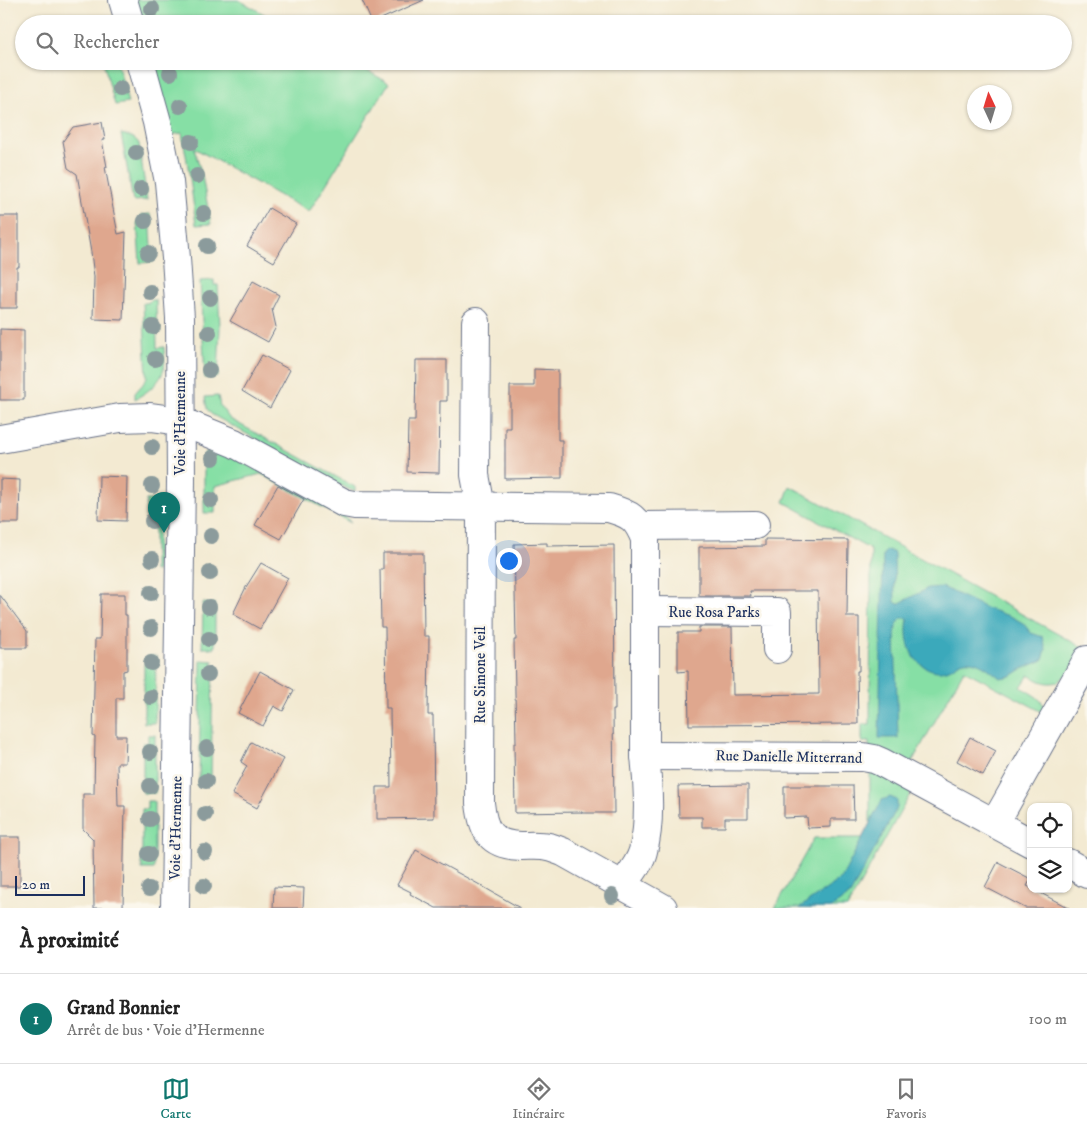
<!DOCTYPE html>
<html lang="fr">
<head>
<meta charset="utf-8">
<style>
  :root { --surface:#fff; --page:#f2f2f2; --text:#222; --muted:#767676; --line:#e0e0e0; --accent:#0f766e }
  body { margin:0; font-family:"IM FELL DW Pica",serif; background:var(--page); color:var(--text) }
  .controls { position:absolute; right:15px; bottom:15px; display:grid; overflow:hidden; border-radius:10px; box-shadow:0 1px 4px #0004 }
  .controls button { width:45px; height:45px; display:grid; place-items:center; padding:0; border:0; border-bottom:1px solid var(--line); background:var(--surface); color:var(--text); font:25px sans-serif }
  .compass { position:absolute; left:967px; top:85px; width:45px; height:45px; border-radius:50%; background:var(--surface); box-shadow:0 1px 4px #0004; rotate:356deg }
  .scale { position:absolute; left:15px; bottom:12px; width:70px; box-sizing:border-box; padding-left:5px; border:2px solid #1b2f5e; border-top:0; font-size:14px; line-height:18px; white-space:nowrap; color:#1b2f5e; -webkit-text-stroke:4px #fbf7ec; paint-order:stroke }
  .you { position:absolute; left:508px; top:560px; width:18px; height:18px; margin:-12px; border:4px solid #fff; border-radius:50%; background:#1a73e8; box-shadow:0 0 0 8px #1a73e833 }
  .badge { display:grid; place-items:center; width:32px; height:32px; border-radius:50%; background:var(--accent); color:#fff; font-size:16px; font-weight:700 }
  .pin { position:absolute; translate:-50% -41px; filter:drop-shadow(0 1px 2px #0008) }
  .pin::after { content:''; position:absolute; top:26px; width:18px; height:15px; background:inherit; clip-path:polygon(0 0,100% 0,50% 100%) }
  .list { margin:0; padding:0; list-style:none }
  h2 { display:flex; justify-content:space-between; align-items:center; height:65px; margin:0; padding:0 20px; font-size:21px }
  h2 small { font-size:16px; font-weight:400; color:var(--muted) }
  .list li { display:grid; grid-template-columns:32px 1fr auto; gap:15px; align-items:center; box-sizing:border-box; height:90px; padding:0 20px; border-top:1px solid var(--line) }
  .list b { display:block; font-size:19px; white-space:nowrap }
  .list p { margin:0; font-size:16px; white-space:nowrap; color:var(--muted) }
  .list em { font-size:16px; font-style:normal; color:var(--muted) }
  .icon { flex:none; width:28px; height:28px; fill:none; stroke:currentColor; stroke-width:2; stroke-linecap:round; stroke-linejoin:round }
  .map { position:relative; flex:none; width:1087px; height:908px; overflow:hidden }
  .search { position:absolute; background:var(--surface); box-shadow:0 1px 4px #0004; left:15px; right:15px; top:15px; height:55px; display:flex; align-items:center; gap:12px; box-sizing:border-box; padding:0 18px; border-radius:28px; color:var(--muted); font-size:19px }
  .sheet { height:155px; background:var(--surface) }
  nav { display:flex; justify-content:space-around; align-items:center; box-sizing:border-box; height:70px; border-top:1px solid var(--line); background:var(--surface); font-size:14px; color:var(--muted) }
  nav a { display:grid; justify-items:center; gap:2px }
  nav .on { color:var(--accent) }
  .map>svg:first-child { display:block }
</style>
</head>
<body>
<div class="map">
<svg width="1087" height="908" viewBox="0 0 1087 908">
  <rect width="100%" height="100%" fill="#fbf7ec"/>
  <filter id="ink" filterUnits="userSpaceOnUse"><feTurbulence type="fractalNoise" baseFrequency=".02" numOctaves="2"/><feDisplacementMap in="SourceGraphic" scale="10" xChannelSelector="R" yChannelSelector="G"/><feConvolveMatrix kernelMatrix="1 2 1 2 8 2 1 2 1" color-interpolation-filters="sRGB"/></filter>
  <filter id="wash" filterUnits="userSpaceOnUse"><feTurbulence type="fractalNoise" baseFrequency=".0096" numOctaves="4" result="noise"/><feDisplacementMap in="SourceGraphic" scale="20" xChannelSelector="R" yChannelSelector="G"/><feGaussianBlur stdDeviation="1.12" result="paint"/><feColorMatrix in="noise" values="0 0 0 0 0 0 0 0 0 0 0 0 0 0 0 0 0 1.4 0 .05"/><feComposite in="paint" operator="in"/></filter>
  <g filter="url(#wash)">
    <rect width="100%" height="100%" fill="#f3ead2"/>
    <g fill="#86dfa5" stroke="#508782">
      <path d="M134,0H239L282,24H141Z"/>
      <path d="M103,61H117L128,103L115,105Z"/>
      <path d="M151,61H350L389,83L309,212L194,148L202,176L211,224L196,225L190,178L182,133L170,135Z"/>
      <path d="M121,134C128,136 136,137 139,144L147,200L133,201Z"/>
      <path d="M150,214L153,262L140,263L137,221L141,220V215Z"/>
      <path d="M214,280V285H218L220,327L218,377L205,378L200,281Z"/>
      <path d="M152,300H156L157,348L164,347C164,355 166,364 163,372C158,385 146,393 135,399V393L143,384L147,377L143,303H147Z"/>
      <path d="M218,396L220,406L230,419L355,487V491L348,489L335,483L211,414L207,409L205,397Z"/>
      <path d="M216,449L342,513L351,523L261,474L215,486V513H204V454L210,450Z"/>
      <path d="M790,486L1085,649C1068,672 1061,696 1029,675L1021,687C1032,695 1045,698 1046,714L964,670L908,769L869,751V742H862V724H870L871,550L784,502Z"/>
      <path d="M146,500H158L157,571H154V518L146,517Z"/>
      <path d="M203,603L215,604V648H202Z"/>
      <path d="M149,656H156L155,723H144V664H149Z"/>
      <path d="M201,660L213,661L211,783H199Z"/>
      <path d="M148,735H155V793H143V743H148Z"/>
      <path d="M870,769L912,791L847,908H775L814,838H862L870,823Z"/>
      <path d="M147,801H154V869H142V809H147Z"/>
    </g>
    <g fill="#3ba9bb" stroke="#2b6c8c">
      <path d="M888,550L894,553L895,602L898,604L928,588L942,587L986,608L1012,617L1023,623L1031,633L1043,637L1046,649L1043,660L1022,669L1011,676L1000,678C991,671 983,663 971,661C958,659 956,668 946,670C940,672 933,671 927,668C908,658 905,638 908,618H902L898,622L895,631L898,738H879L883,554Z"/>
      <path d="M890,797L897,800V808L850,895L831,908H799L841,879L882,800Z"/>
    </g>
    <g id="blocks">
      <g fill="#dfa78e">
        <path d="M362,0H424L372,23Z"/>
        <path d="M102,122L105,140H102L107,167H105L118,234L126,232L123,320L93,319L94,277L91,252L77,174L68,168L63,141L73,127Z"/>
        <path d="M269,208L296,224L274,262L247,246Z"/>
        <path d="M0,216H19V267H17V308H0Z"/>
        <path d="M253,281L279,295L272,309L276,327L268,342L230,321Z"/>
        <path d="M0,329L24,330V400H0Z"/>
        <path d="M262,355L290,370L270,408L242,391Z"/>
        <path d="M416,360H447V401H440L439,473L407,472L408,421H415Z"/>
        <path d="M534,369L558,370V440H562V478L505,479V427H510V386H534Z"/>
        <path d="M99,476L127,477L126,521L98,520Z"/>
        <path d="M0,479L20,480L19,523H0Z"/>
        <path d="M278,485L304,499L281,539L255,525Z"/>
        <path d="M765,539L848,540L847,617H859V671H857L858,724L689,725L688,671L678,672V632H699V627H732L733,695L819,694L818,591H750L751,596H699V547L765,546Z"/>
        <path d="M547,543V546L614,545L615,710H613L614,813H582V812L515,813L514,743H516L514,640H516L514,544Z"/>
        <path d="M383,553H423L424,636H429L428,715H433L434,818L377,819V787H391L390,708H386L385,627H381L380,569H383Z"/>
        <path d="M261,563L288,578L260,629L233,614L246,587Z"/>
        <path d="M101,594H125V615H127V670L123,671V698H116V736H126L125,763H117L118,806H125L123,908H94L93,839L83,829V794H94L95,737L93,736L95,639H100Z"/>
        <path d="M0,595L27,631V648H0Z"/>
        <path d="M260,671L294,690L283,711L274,706L263,726L238,713Z"/>
        <path d="M970,737L996,751L983,775L957,761Z"/>
        <path d="M251,742L283,759L257,808L232,794L247,766L241,762Z"/>
        <path d="M748,785V818H725V827H702V817H679L678,786Z"/>
        <path d="M784,786H853L854,819H831V827L808,828L807,817L784,818Z"/>
        <rect x="0" y="837" width="20" height="49"/>
        <path d="M416,850L480,885L520,908H436L410,894L411,892L397,885Z"/>
        <path d="M998,862L1031,879L1027,886L1031,888V889H1033L1069,908H1025L985,887Z"/>
        <path d="M274,887L304,888L303,908H273Z"/>
      </g>
    </g>
  </g>
  <g filter="url(#ink)">
    <use href="#blocks" fill-opacity="0" stroke="#677087" stroke-width="1"/>
    <g fill="none" stroke-linecap="round" stroke-linejoin="round">
      <g stroke="#677087" stroke-width="30">
        <g id="minor">
          <path d="M123,0L130,24"/>
          <path d="M140,61L157,122L169,182L176,258L180,318L181,481L175,908"/>
          <path d="M476,322L475,475L481,507L480,803C483,831 490,845 521,846C530,846 539,845 548,847C553,848 558,850 563,852L663,908"/>
          <path d="M0,439L120,418L151,417L180,421L234,443L344,503L355,505L609,508C630,514 637,518 645,539V756C648,785 651,823 643,851C640,863 630,875 623,885"/>
          <path d="M640,526L755,525"/>
          <path d="M645,611L777,612V649"/>
          <path d="M645,756L863,757L874,759L881,762L1031,843"/>
          <path d="M995,823L1087,660"/>
          <path d="M1068,863L1087,874"/>
        </g>
      </g>
      <use href="#minor" stroke="#fff" stroke-width="28"/>
    </g>
    <g fill="#8b9b9c">
      <circle cx="152" cy="9" r="8"/>
      <circle cx="170" cy="73" r="8"/>
      <circle cx="120" cy="89" r="8"/>
      <circle cx="180" cy="106" r="8"/>
      <circle cx="191" cy="142" r="8"/>
      <circle cx="136" cy="153" r="8"/>
      <circle cx="197" cy="176" r="8"/>
      <circle cx="141" cy="189" r="8"/>
      <circle cx="204" cy="213" r="8"/>
      <circle cx="145" cy="221" r="8"/>
      <circle cx="207" cy="246" r="8"/>
      <circle cx="148" cy="253" r="8"/>
      <circle cx="150" cy="292" r="8"/>
      <circle cx="210" cy="298" r="8"/>
      <circle cx="153" cy="327" r="8"/>
      <circle cx="209" cy="333" r="8"/>
      <circle cx="155" cy="359" r="8"/>
      <circle cx="209" cy="370" r="8"/>
      <circle cx="152" cy="447" r="8"/>
      <circle cx="213" cy="458" r="8"/>
      <circle cx="152" cy="486" r="8"/>
      <circle cx="211" cy="500" r="8"/>
      <circle cx="152" cy="521" r="8"/>
      <circle cx="211" cy="536" r="8"/>
      <circle cx="152" cy="559" r="8"/>
      <circle cx="210" cy="573" r="8"/>
      <circle cx="151" cy="593" r="8"/>
      <circle cx="209" cy="607" r="8"/>
      <circle cx="151" cy="628" r="8"/>
      <circle cx="209" cy="639" r="8"/>
      <circle cx="151" cy="663" r="8"/>
      <circle cx="208" cy="674" r="8"/>
      <circle cx="151" cy="697" r="8"/>
      <circle cx="207" cy="748" r="8"/>
      <circle cx="150" cy="752" r="8"/>
      <circle cx="206" cy="781" r="8"/>
      <circle cx="150" cy="786" r="8"/>
      <circle cx="205" cy="814" r="8"/>
      <circle cx="150" cy="819" r="8"/>
      <circle cx="205" cy="852" r="8"/>
      <circle cx="149" cy="854" r="8"/>
      <circle cx="204" cy="886" r="8"/>
      <circle cx="149" cy="889" r="8"/>
      <circle cx="612" cy="896" r="8"/>
    </g>
  </g>
  <g text-anchor="middle" dominant-baseline="central" stroke-width="5" stroke-linejoin="round" paint-order="stroke">
    <g font-size="15" fill="#1b2f5e" stroke="#fbf7ec">
      <text transform="translate(180 423) rotate(-90)">Voie d'Hermenne</text>
      <text x="714" y="612">Rue Rosa Parks</text>
      <text transform="translate(480 675) rotate(-90)">Rue Simone Veil</text>
      <text transform="translate(789 757) rotate(1)">Rue Danielle Mitterrand</text>
      <text transform="translate(176 828) rotate(-89)">Voie d'Hermenne</text>
    </g>
  </g>
</svg>
<div class="controls">
<button><svg class="icon" aria-label="locate" viewBox="0 0 24 24"><circle cx="12" cy="12" r="6"/><path d="M12 2v4M12 18v4M2 12h4M18 12h4"/></svg></button>
<button><svg class="icon" aria-label="layers" viewBox="0 0 24 24"><path d="M12 4l9 5-9 5-9-5zM3 14l9 5 9-5"/></svg></button>
</div>
<svg class="compass" viewBox="-18 -18 36 36"><path d="M0-13l5 13h-10z" fill="#e53935"/><path d="M0 13l5-13h-10z" fill="#767676"/></svg>
<div class="scale">20 m</div>
<div class="you"></div>
<div class="pin badge" style="left:164px;top:533px">1</div>
<div class="search"><svg class="icon" aria-label="search" viewBox="0 0 24 24"><circle cx="10" cy="10" r="6"/><path d="M15 15l6 6"/></svg>Rechercher</div>
</div>
<section class="sheet">
<h2>À proximité<small></small></h2>
<ul class="list">
<li><span class="badge">1</span><div><b>Grand Bonnier</b><p>Arrêt de bus · Voie d'Hermenne</p></div><em>100 m</em></li>
</ul>
</section>
<nav>
<a class="on"><svg class="icon" aria-label="map" viewBox="0 0 24 24"><path d="M3 6l6-2 6 2 6-2v14l-6 2-6-2-6 2zM9 4v14M15 6v14"/></svg>Carte</a>
<a><svg class="icon" aria-label="directions" viewBox="0 0 24 24"><path d="M12 3l9 9-9 9-9-9zM9 14v-3h6M13 9l2 2-2 2"/></svg>Itinéraire</a>
<a><svg class="icon" aria-label="saved" viewBox="0 0 24 24"><path d="M7 4h10v16l-5-4-5 4z"/></svg>Favoris</a>
</nav>
</body>
</html>
